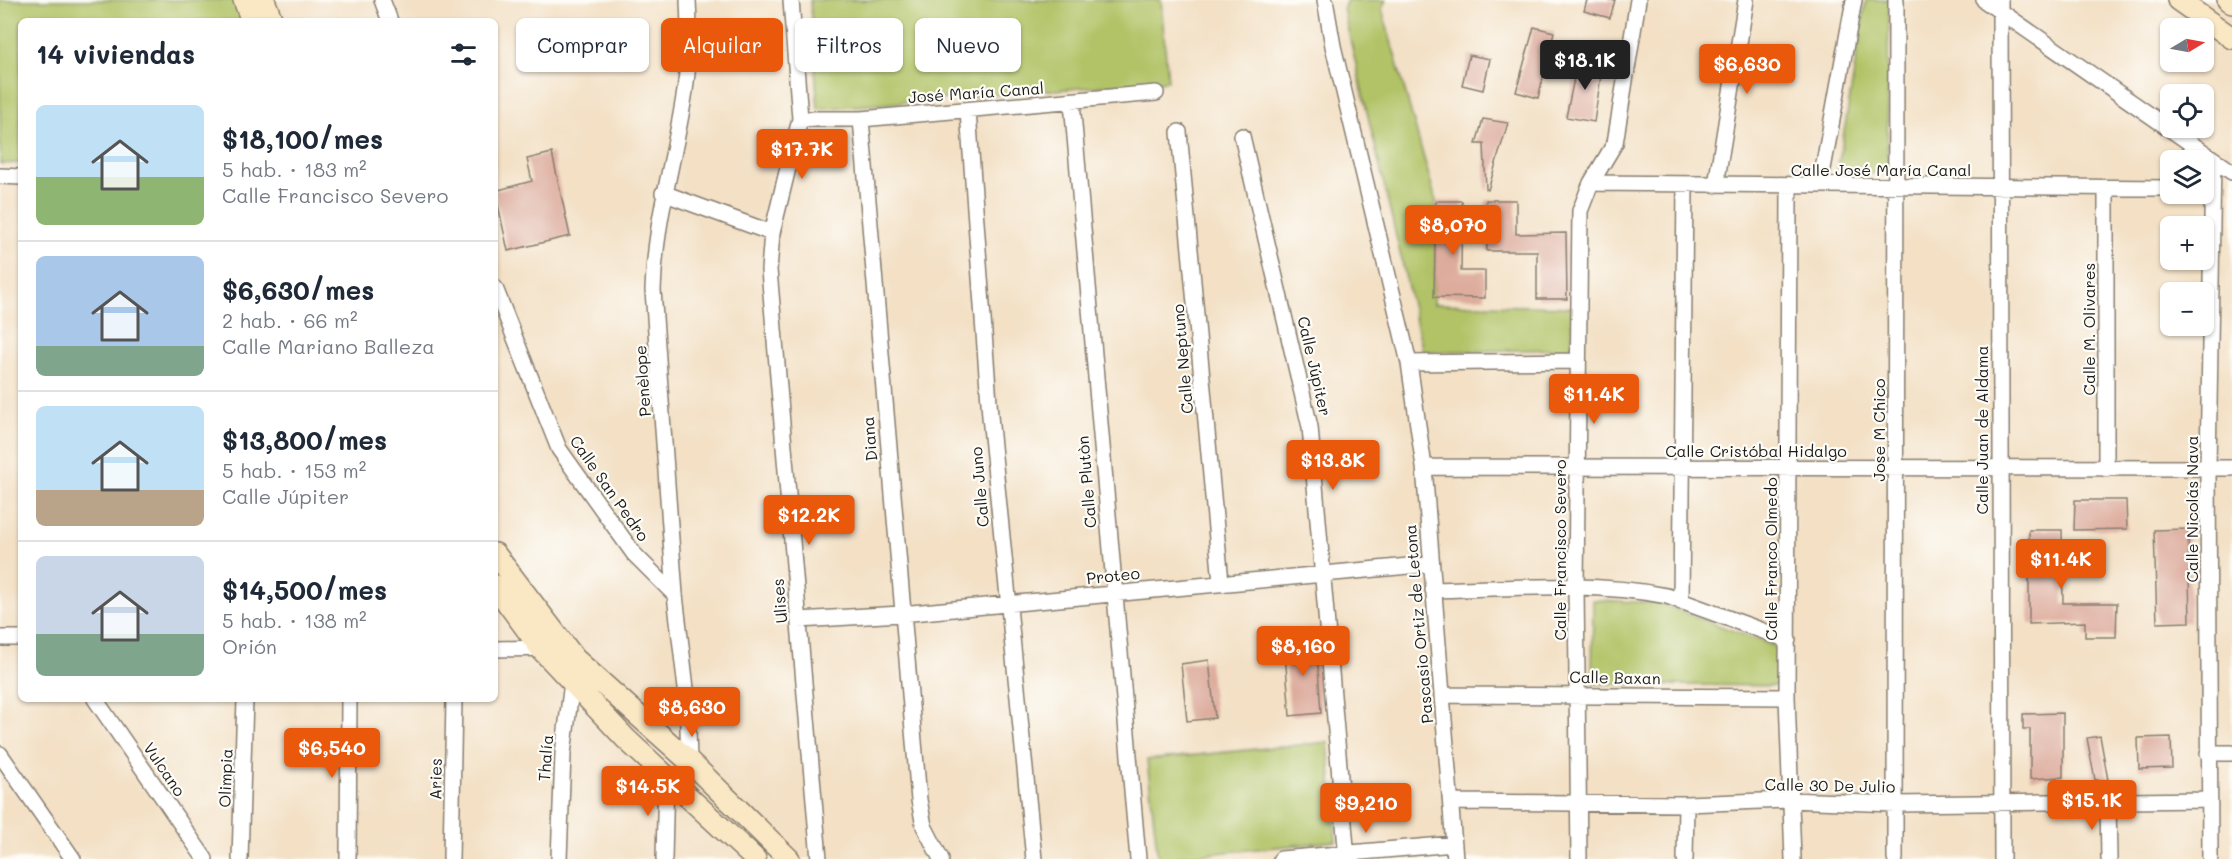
<!DOCTYPE html>
<html lang="es">
<meta charset="utf-8">
<style>
body{margin:0;font-family:Mali,sans-serif;background:#f2f2f3;color:#1f2937;height:100vh;display:flex;flex-direction:column;font-size:22px;white-space:nowrap}
*{box-sizing:border-box;margin:0}
p{font-size:20px;color:#747a83}
.icon{flex:none;width:33px;height:33px;fill:none;stroke:currentColor;stroke-width:2;stroke-linecap:round;stroke-linejoin:round}
.map{position:relative;flex:1;overflow:hidden}
.side{position:absolute;left:18px;top:18px;width:480px;height:684px;display:flex;flex-direction:column;background:#fff;border-radius:9px;box-shadow:0 2px 4px #0004}
.side>*{flex:none}
.top-card{position:absolute;left:516px;top:18px;width:570px;height:54px;display:flex;gap:12px}
.needle{width:39px;rotate:80deg}
.fabs{position:absolute;left:2160px;top:18px;display:grid;gap:12px}
.fabs a{display:grid;place-items:center;width:54px;height:54px;border-radius:9px;background:#fff;box-shadow:0 2px 4px #0004;font-size:30px}
.price{position:absolute;translate:-50% -51px;padding:0 14px;border-radius:6px;background:#ea580c;color:#fff;font-size:20px;line-height:39px;filter:drop-shadow(0 2px 3px #0008)}
.price::after{content:'';position:absolute;left:50%;top:36px;width:18px;height:14px;margin-left:-9px;background:inherit;clip-path:polygon(0 0,100% 0,50% 100%)}
.price.selected{background:#222;color:#fff}
ul{padding:0;list-style:none}
li{display:flex;align-items:center;gap:18px;height:150px;padding:0 18px}
li+li{border-top:2px solid #e0e1e3}
li span{display:grid;place-items:center;flex:none;width:168px;height:120px;border-radius:9px;color:#555}
li>.icon{margin-inline-start:auto}
span .icon{width:72px;height:72px;fill:#fffc;stroke-width:1}
li b{font-size:26px}
h2{display:flex;justify-content:space-between;align-items:center;height:72px;padding:0 18px;font-size:26px}
.chip{padding:0 21px;border-radius:9px;background:#fff;box-shadow:0 2px 4px #0004;font-size:21px;line-height:54px}
.chip.selected{background:#ea580c;color:#fff}
.map>svg:first-child{display:block}
.green{fill:#b1c366;stroke:#667041;stroke-width:1.5}
.building{fill:#ddac9d}
.lines{fill:none;stroke-linecap:round;stroke-linejoin:round}
.street-casing{stroke:#887e70;stroke-width:18}
.secondary-casing{stroke:#887e70;stroke-width:24}
.street{stroke:#fff;stroke-width:15}
.secondary{stroke:#fae7c3;stroke-width:21}
.labels{text-anchor:middle;dominant-baseline:central;stroke-width:4.5;stroke-linejoin:round;paint-order:stroke}
.street-label{font-size:16px;fill:#1c1c1c;stroke:#fdfcf7}
</style>
<div class="map">
<svg width="2232" height="859" viewBox="0 0 2232 859">
<rect width="100%" height="100%" fill="#fdfcf7"/>
<filter id="ink" filterUnits="userSpaceOnUse"><feTurbulence type="fractalNoise" baseFrequency=".0167" numOctaves="2"/><feDisplacementMap in="SourceGraphic" scale="12" xChannelSelector="R" yChannelSelector="G"/><feConvolveMatrix kernelMatrix="1 2 1 2 8 2 1 2 1" color-interpolation-filters="sRGB"/></filter>
<filter id="wash" filterUnits="userSpaceOnUse"><feTurbulence type="fractalNoise" baseFrequency=".008" numOctaves="4" result="noise"/><feDisplacementMap in="SourceGraphic" scale="24" xChannelSelector="R" yChannelSelector="G"/><feGaussianBlur stdDeviation="1.35" result="paint"/><feColorMatrix in="noise" values="0 0 0 0 0 0 0 0 0 0 0 0 0 0 0 0 0 1.4 0 .05"/><feComposite in="paint" operator="in"/></filter>
<g filter="url(#wash)">
<rect width="100%" height="100%" fill="#f3e0c5"/>
<path class="green" d="M 0,0 L 240,0 L 248,21 L 21,21 L 21,163 L 0,164 Z
M 810,0 L 1161,0 L 1168,81 L 818,109 Z
M 1347,0 L 1386,0 L 1382,9 L 1436,201 L 1434,304 L 1572,307 L 1572,349 L 1423,352 L 1343,9 Z
M 1866,0 L 1889,0 L 1887,173 L 1837,174 Z
M 1593,600 L 1659,603 L 1782,649 L 1783,686 L 1592,684 Z
M 1328,742 L 1336,841 L 1158,859 L 1147,760 Z"/>
<g id="blocks">
<path class="building" d="M 1587,0 L 1615,0 L 1610,18 L 1584,11 Z
M 1534,27 L 1554,32 L 1538,98 L 1516,92 Z
M 1469,55 L 1490,59 L 1483,90 L 1462,85 Z
M 1578,59 L 1603,62 L 1594,122 L 1566,117 Z
M 1483,119 L 1508,123 L 1488,190 L 1486,189 L 1484,144 L 1476,144 Z
M 552,153 L 570,236 L 508,251 L 495,191 L 532,181 L 527,159 Z
M 1486,200 L 1516,200 L 1516,234 L 1566,233 L 1567,299 L 1537,299 L 1537,251 L 1487,251 Z
M 1436,201 L 1462,201 L 1461,271 L 1485,271 L 1485,298 L 1434,297 Z
M 2075,500 L 2126,500 L 2127,529 L 2074,530 Z
M 2188,529 L 2190,622 L 2157,623 L 2154,530 Z
M 2029,530 L 2062,530 L 2063,603 L 2117,603 L 2116,637 L 2085,637 L 2085,622 L 2029,624 Z
M 1316,637 L 1321,713 L 1290,716 L 1284,641 Z
M 1209,660 L 1215,718 L 1187,721 L 1181,664 Z
M 2063,713 L 2063,777 L 2030,779 L 2030,729 L 2023,729 L 2023,714 Z
M 2100,736 L 2108,780 L 2095,780 L 2087,738 Z
M 2171,737 L 2172,768 L 2139,769 L 2138,738 Z"/>
</g>
</g>
<g filter="url(#ink)">
<use href="#blocks" fill-opacity="0" stroke="#887e70" stroke-width="1.5"/>
<g class="lines">
<defs>
<path id="street" d="M 382,0 L 390,21
M 688,0 C 690,37 689,73 682,109 C 671,172 655,224 653,290 L 675,595 L 687,697 L 689,761
M 791,0 L 800,119 L 772,233 L 769,270 L 819,859
M 1325,0 L 1333,46 L 1409,363 L 1424,467 L 1455,859
M 1984,0 L 2232,172
M 2000,0 L 2002,859
M 1072,102 L 1138,859
M 968,111 L 990,416 L 1034,859
M 800,119 L 861,119 L 1156,93
M 861,119 L 919,800 L 924,826 L 941,859
M 1179,132 L 1221,582
M 1242,136 L 1310,427 L 1347,859
M 0,176 L 21,177
M 1591,183 L 2170,188
M 1716,185 L 1746,0
M 1820,185 L 1854,0
M 1789,187 L 1787,697 L 1793,859
M 663,193 L 772,233
M 495,288 L 559,449 L 634,554 L 675,595
M 1409,363 L 1578,361
M 1424,467 L 2232,468
M 2106,469 L 2106,188
M 1433,590 C 1511,588 1590,581 1667,596 L 1788,640
M 1681,602 L 1685,185
M 799,620 L 901,614 L 1430,564
M 0,638 L 21,638
M 495,649 L 549,648
M 1442,695 L 1787,697
M 95,699 L 205,859
M 2208,753 L 2232,753
M 0,754 L 73,859
M 1452,802 L 1686,804 L 1789,800 L 1895,804 L 2208,800
M 2108,803 L 2109,859
M 240,859 L 245,699
M 348,859 L 349,699
M 451,859 L 454,699
M 559,859 L 563,754 L 573,674
M 664,859 L 666,775
M 1281,859 L 1454,844
M 1579,859 L 1576,586 L 1580,211 L 1591,183 L 1615,143 L 1638,0
M 1685,859 L 1686,804
M 1895,859 L 1896,0
M 2210,859 L 2208,468 L 2213,160"/>
<path id="secondary" d="M 244,0 L 252,21
M 264,0 L 272,21
M 2178,0 L 2232,38
M 2228,0 L 2232,3
M 495,554 L 575,659 L 689,761 L 789,859
M 495,586 L 542,650 L 626,739 L 755,859"/>
</defs>
<use href="#street" class="street-casing"/>
<use href="#secondary" class="secondary-casing"/>
<use href="#street" class="street"/>
<use href="#secondary" class="secondary"/>
</g>
</g>
<g class="labels">
<g class="street-label">
<text transform="translate(976 92) rotate(-4)">José María Canal</text>
<text x="1881" y="169">Calle José María Canal</text>
<text transform="translate(2088 329) rotate(-90)">Calle M. Olivares</text>
<text transform="translate(1182 359) rotate(-95)">Calle Neptuno</text>
<text transform="translate(1315 366) rotate(77)">Calle Júpiter</text>
<text transform="translate(642 381) rotate(-94)">Penèlope</text>
<text transform="translate(1878 430) rotate(-90)">Jose M Chico</text>
<text transform="translate(1981 430) rotate(-90)">Calle Juan de Aldama</text>
<text transform="translate(869 439) rotate(-95)">Diana</text>
<text x="1756" y="450">Calle Cristóbal Hidalgo</text>
<text transform="translate(1086 482) rotate(-95)">Calle Plutòn</text>
<text transform="translate(979 487) rotate(-95)">Calle Juno</text>
<text transform="translate(610 488) rotate(55)">Calle San Pedro</text>
<text transform="translate(2191 509) rotate(-90)">Calle Nicolás Nava</text>
<text transform="translate(1559 550) rotate(-90)">Calle Francisco Severo</text>
<text transform="translate(1770 559) rotate(-90)">Calle Franco Olmedo</text>
<text transform="translate(1113 575) rotate(-6)">Proteo</text>
<text transform="translate(779 601) rotate(-95)">Ulises</text>
<text transform="translate(1418 624) rotate(-95)">Pascasio Ortiz de Letona</text>
<text transform="translate(1615 677) rotate(1)">Calle Baxan</text>
<text transform="translate(545 758) rotate(-86)">Thalía</text>
<text transform="translate(165 769) rotate(56)">Vulcano</text>
<text transform="translate(225 778) rotate(-88)">Olimpia</text>
<text transform="translate(435 779) rotate(-89)">Aries</text>
<text transform="translate(1830 785) rotate(1)">Calle 30 De Julio</text>
</g>
</g>
</svg>
<div class="fabs">
<a><svg class="needle" viewBox="-14 -14 28 28"><path d="M0-13l5 13h-10z" fill="#e53935"/><path d="M0 13l5-13h-10z" fill="#747a83"/></svg></a>
<a><svg class="icon" aria-label="locate" viewBox="0 0 24 24"><circle cx="12" cy="12" r="6"/><path d="M12 2v4M12 18v4M2 12h4M18 12h4"/></svg></a>
<a><svg class="icon" aria-label="layers" viewBox="0 0 24 24"><path d="M12 4l9 5-9 5-9-5zM3 14l9 5 9-5"/></svg></a>
<a>+</a>
<a>−</a>
</div>
<b class="price selected" style="left:1585px;top:91px">$18.1K</b>
<b class="price" style="left:1747px;top:95px">$6,630</b>
<b class="price" style="left:802px;top:180px">$17.7K</b>
<b class="price" style="left:1453px;top:256px">$8,070</b>
<b class="price" style="left:1594px;top:425px">$11.4K</b>
<b class="price" style="left:1333px;top:491px">$13.8K</b>
<b class="price" style="left:809px;top:546px">$12.2K</b>
<b class="price" style="left:2061px;top:590px">$11.4K</b>
<b class="price" style="left:1303px;top:677px">$8,160</b>
<b class="price" style="left:692px;top:738px">$8,630</b>
<b class="price" style="left:332px;top:779px">$6,540</b>
<b class="price" style="left:648px;top:817px">$14.5K</b>
<b class="price" style="left:2092px;top:831px">$15.1K</b>
<b class="price" style="left:1366px;top:834px">$9,210</b>
<div class="top-card">
<a class="chip">Comprar</a>
<a class="chip selected">Alquilar</a>
<a class="chip">Filtros</a>
<a class="chip">Nuevo</a>
</div>
<section class="side">
<h2>14 viviendas<svg class="icon" aria-label="filters" viewBox="0 0 24 24"><path d="M4 7h16M4 17h16"/><circle cx="9" cy="7" r="2"/><circle cx="15" cy="17" r="2"/></svg></h2>
<ul>
<li><span style="background:linear-gradient(#bfe0f5 60%,#8fb573 0)"><svg class="icon" aria-label="home" viewBox="0 0 24 24"><path d="M3 11l9-7 9 7M6 9v11h12V9"/></svg></span><div><b>$18,100/mes</b><p>5 hab. · 183 m²</p><p>Calle Francisco Severo</p></div></li>
<li><span style="background:linear-gradient(#a9c7e8 75%,#7fa58c 0)"><svg class="icon" aria-label="home" viewBox="0 0 24 24"><path d="M3 11l9-7 9 7M6 9v11h12V9"/></svg></span><div><b>$6,630/mes</b><p>2 hab. · 66 m²</p><p>Calle Mariano Balleza</p></div></li>
<li><span style="background:linear-gradient(#bfe0f5 70%,#b9a48a 0)"><svg class="icon" aria-label="home" viewBox="0 0 24 24"><path d="M3 11l9-7 9 7M6 9v11h12V9"/></svg></span><div><b>$13,800/mes</b><p>5 hab. · 153 m²</p><p>Calle Júpiter</p></div></li>
<li><span style="background:linear-gradient(#c9d6e8 65%,#7fa58c 0)"><svg class="icon" aria-label="home" viewBox="0 0 24 24"><path d="M3 11l9-7 9 7M6 9v11h12V9"/></svg></span><div><b>$14,500/mes</b><p>5 hab. · 138 m²</p><p>Orión</p></div></li>
</ul>
</section>
</div>
